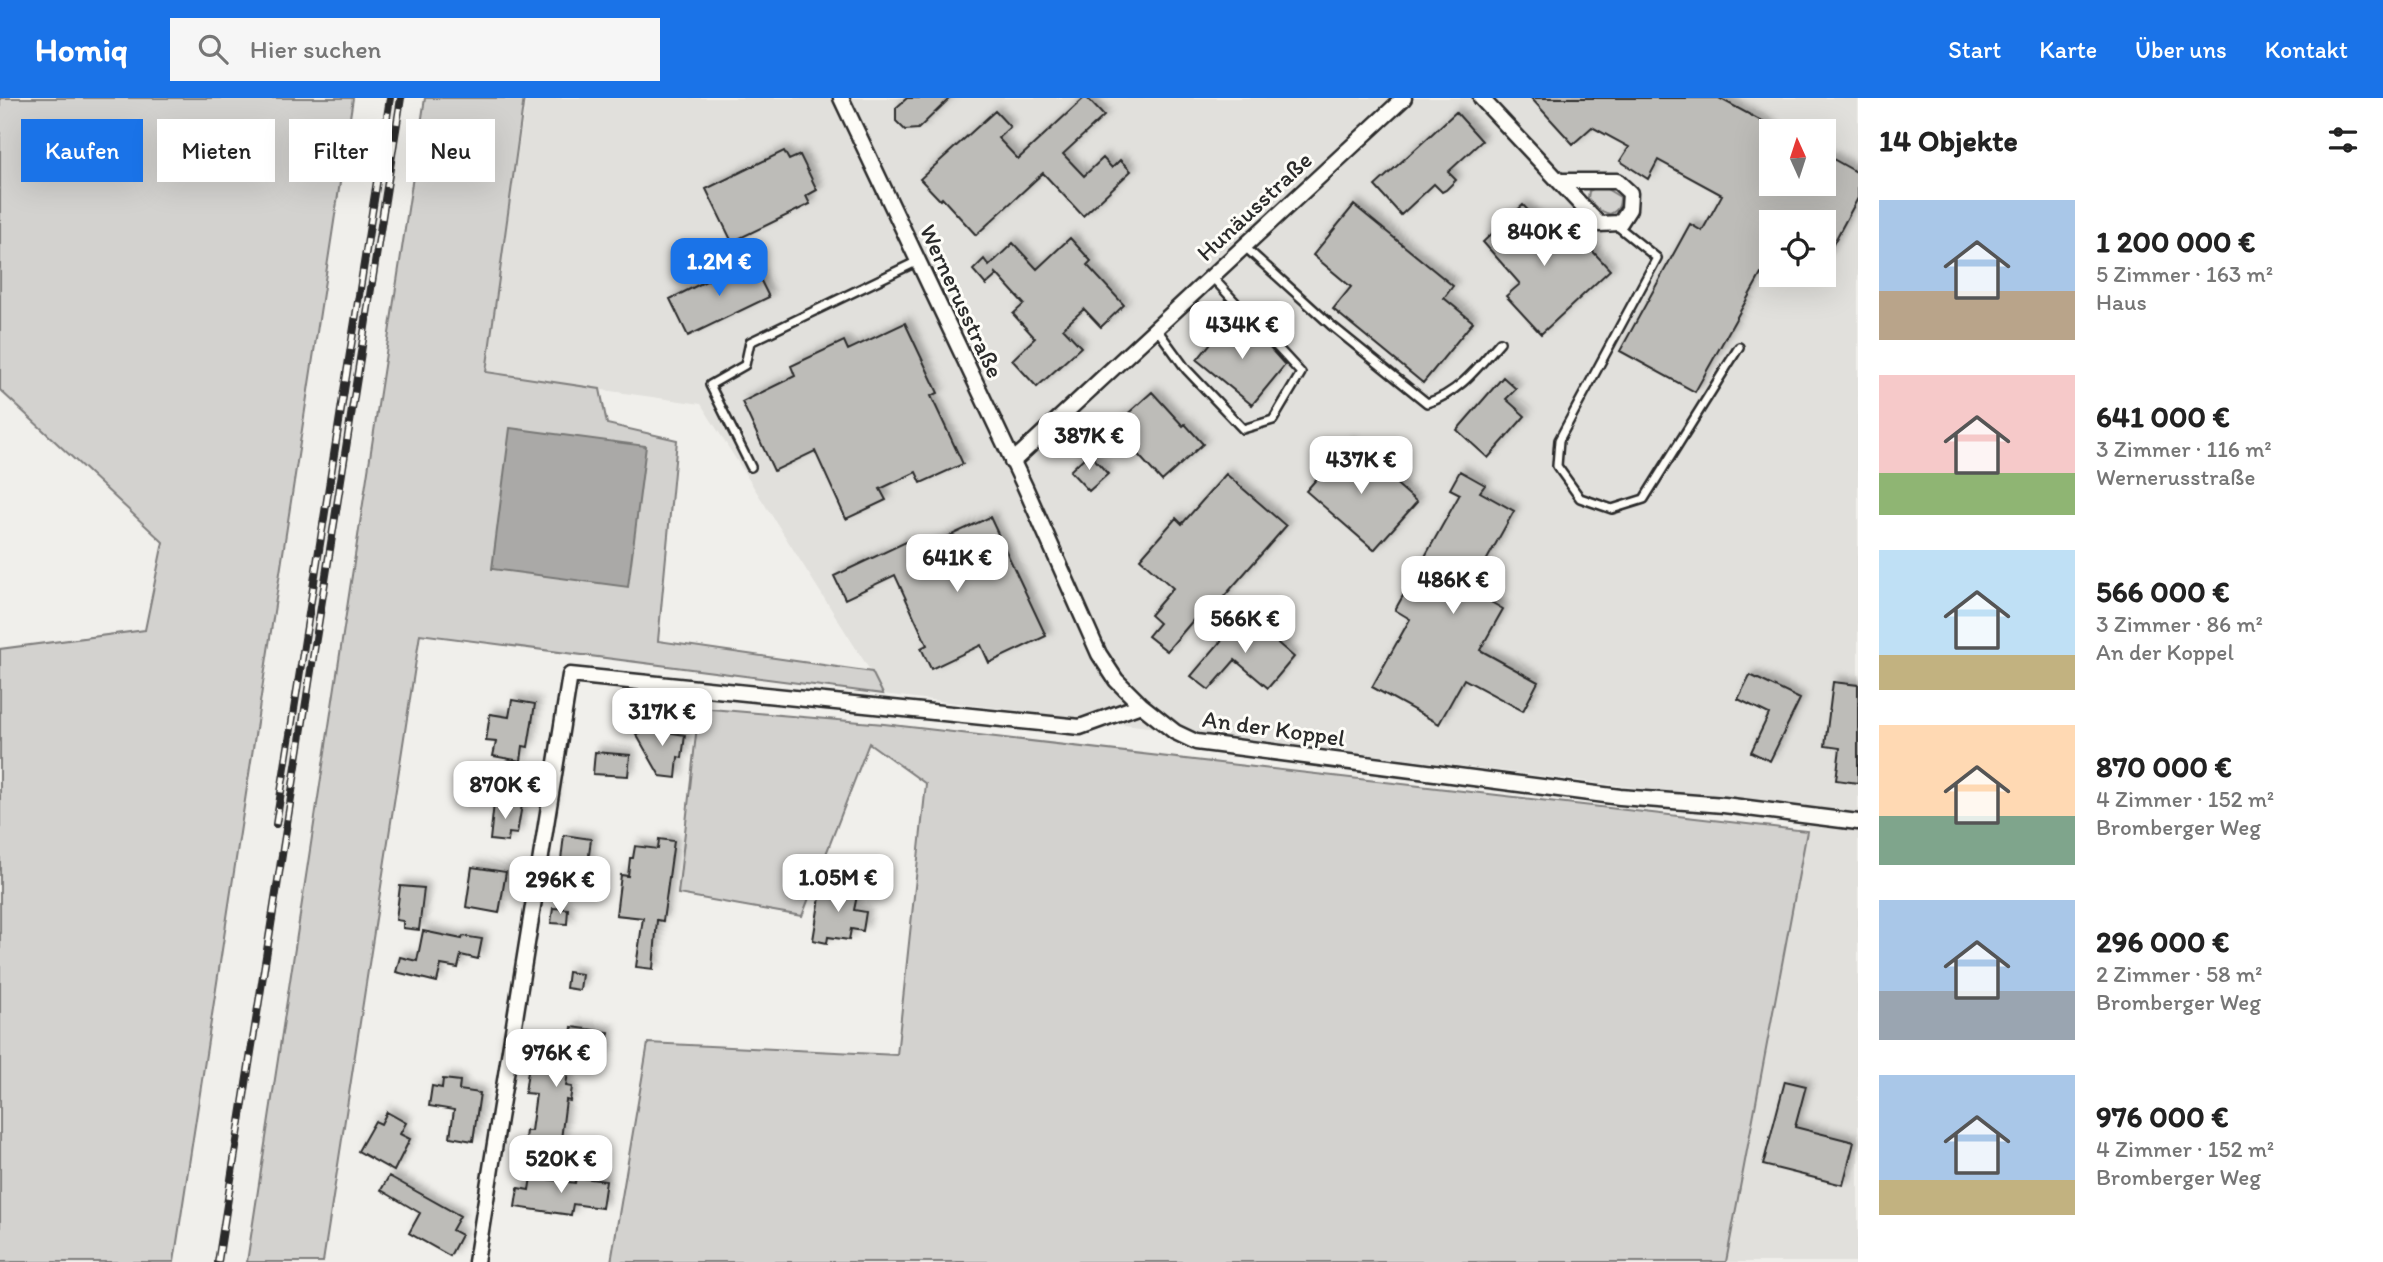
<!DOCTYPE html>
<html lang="de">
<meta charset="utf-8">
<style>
body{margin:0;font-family:Itim,sans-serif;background:#f6f6f6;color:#222;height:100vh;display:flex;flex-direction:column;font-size:26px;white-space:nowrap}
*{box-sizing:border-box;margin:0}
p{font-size:23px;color:#767676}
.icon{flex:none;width:38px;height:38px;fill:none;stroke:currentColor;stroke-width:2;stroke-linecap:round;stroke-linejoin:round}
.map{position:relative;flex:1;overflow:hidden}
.sheet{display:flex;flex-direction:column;background:#fff;width:525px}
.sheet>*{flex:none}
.top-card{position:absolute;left:21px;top:21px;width:665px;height:63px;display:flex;gap:14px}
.needle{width:46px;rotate:357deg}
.tools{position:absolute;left:1759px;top:21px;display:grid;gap:14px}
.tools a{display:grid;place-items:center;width:77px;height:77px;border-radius:0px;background:#fff;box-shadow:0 7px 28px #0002;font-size:35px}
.price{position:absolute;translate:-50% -60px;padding:0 16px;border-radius:14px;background:#fff;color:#222;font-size:23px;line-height:46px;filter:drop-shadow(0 2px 4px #0008)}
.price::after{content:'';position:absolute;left:50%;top:42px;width:21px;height:16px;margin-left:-10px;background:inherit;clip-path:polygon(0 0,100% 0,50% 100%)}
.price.current{background:#1a73e8;color:#fff}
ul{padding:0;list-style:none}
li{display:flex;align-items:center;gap:21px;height:175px;padding:0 21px}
li span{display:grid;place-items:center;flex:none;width:196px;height:140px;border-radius:0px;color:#555}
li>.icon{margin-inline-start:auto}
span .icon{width:84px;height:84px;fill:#fffc;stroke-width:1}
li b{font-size:30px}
h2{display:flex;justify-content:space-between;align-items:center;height:84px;padding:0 21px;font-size:30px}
.pill{padding:0 24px;border-radius:0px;background:#fff;box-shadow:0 7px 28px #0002;font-size:24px;line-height:63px}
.pill.current{background:#1a73e8;color:#fff}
header{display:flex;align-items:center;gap:42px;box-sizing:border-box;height:98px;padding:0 35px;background:#1a73e8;color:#fff}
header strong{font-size:33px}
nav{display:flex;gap:38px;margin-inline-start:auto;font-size:24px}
.search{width:490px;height:63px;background:#f6f6f6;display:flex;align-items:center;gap:18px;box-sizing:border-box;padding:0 24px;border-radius:0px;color:#767676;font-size:26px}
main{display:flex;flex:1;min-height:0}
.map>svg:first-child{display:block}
.built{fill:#e1e0dc;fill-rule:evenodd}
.green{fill:#d3d2cf;stroke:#7f7e7d;stroke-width:2}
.water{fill:#aaa9a7;stroke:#777775;stroke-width:2}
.building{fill:#bdbcb8;stroke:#2b2b2b;stroke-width:2;filter:url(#shadow)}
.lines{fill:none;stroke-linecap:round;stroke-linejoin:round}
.lane-casing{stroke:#2b2b2b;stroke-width:12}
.street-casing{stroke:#2b2b2b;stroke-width:19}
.lane{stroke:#fdfcf7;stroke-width:7}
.street{stroke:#fdfcf7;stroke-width:14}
.rail-casing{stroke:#2b2b2b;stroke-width:8}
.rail{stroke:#fdfcf7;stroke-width:5;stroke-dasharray:16;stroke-linecap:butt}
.labels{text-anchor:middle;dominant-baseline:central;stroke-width:6;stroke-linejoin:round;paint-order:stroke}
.street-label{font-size:24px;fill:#2b2b2b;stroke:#fdfcf7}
</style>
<header>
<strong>Homiq</strong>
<div class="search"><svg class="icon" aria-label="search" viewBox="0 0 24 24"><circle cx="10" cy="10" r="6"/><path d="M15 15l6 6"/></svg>Hier suchen</div>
<nav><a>Start</a><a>Karte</a><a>Über uns</a><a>Kontakt</a></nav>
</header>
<main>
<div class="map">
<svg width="1858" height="1164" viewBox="0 0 1858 1164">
<defs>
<filter id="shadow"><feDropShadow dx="5" dy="-5" stdDeviation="3.5" flood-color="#0004"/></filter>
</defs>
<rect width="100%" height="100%" fill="#f0efeb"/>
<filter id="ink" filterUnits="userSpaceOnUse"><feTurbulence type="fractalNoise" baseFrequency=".0143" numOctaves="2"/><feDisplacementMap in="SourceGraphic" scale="14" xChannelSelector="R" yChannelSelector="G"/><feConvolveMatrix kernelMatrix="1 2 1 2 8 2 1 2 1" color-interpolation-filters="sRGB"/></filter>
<g filter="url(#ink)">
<path class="built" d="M 526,0 L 1858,0 L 1858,1164 L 1726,1164 L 1807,733 L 1815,712 L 883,596 L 871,574 L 701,306 L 485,275 ZM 1771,33 L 1824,33 L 1824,86 L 1771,86 ZM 1771,124 L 1824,124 L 1824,177 L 1771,177 Z"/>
<path class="green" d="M 0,0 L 353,0 L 174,1164 L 0,1164 L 0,551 L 145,532 L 163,444 L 0,292 Z
M 425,0 L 524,0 L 486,274 L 600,291 L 607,326 L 677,342 L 658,543 L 872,574 L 883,596 L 420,536 L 323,1164 L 247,1164 Z
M 1595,90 L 1605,90 L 1620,99 C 1620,109 1618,112 1610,116 C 1599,113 1594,109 1588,100 L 1589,93 Z
M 699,610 L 884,626 L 1807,733 L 1726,1164 L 611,1164 L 648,945 L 897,957 L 926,686 L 869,645 L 802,818 L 678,796 Z"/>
<path class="water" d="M 510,330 L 646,348 L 628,489 L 492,471 Z"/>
<path class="building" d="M 907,0 L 950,0 L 918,31 L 905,32 L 896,23 L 896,10 Z
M 1084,0 L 1087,0 L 1104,18 L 1063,56 L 1084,78 L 1103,60 L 1112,70 L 1120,62 L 1131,73 L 1083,118 L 1043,75 L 976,137 L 942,100 L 940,102 L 920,81 L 995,13 L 1010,29 L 998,40 L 1018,61 Z
M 1531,0 L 1719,0 L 1771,28 L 1771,86 L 1824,86 L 1824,56 L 1858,75 L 1858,100 L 1824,163 L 1824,124 L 1771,124 L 1771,182 L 1761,176 L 1695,294 L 1620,253 L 1690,126 L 1702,133 L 1722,97 L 1658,62 L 1648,81 L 1620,63 L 1629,49 L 1592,29 L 1573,46 Z
M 1456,14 L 1482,43 L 1448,74 L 1456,82 L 1446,92 L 1442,94 L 1434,86 L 1401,117 L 1375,88 Z
M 784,53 L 789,62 L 800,57 L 817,92 L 806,98 L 810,106 L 732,144 L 706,91 Z
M 1354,107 L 1453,188 L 1444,200 L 1473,224 L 1423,285 L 1333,211 L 1351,189 L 1313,157 Z
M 1523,107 L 1561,148 L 1576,135 L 1610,172 L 1541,236 L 1506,198 L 1520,186 L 1483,144 Z
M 1070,140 L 1091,163 L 1087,167 L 1124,207 L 1101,229 L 1084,211 L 1063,230 L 1081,249 L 1037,289 L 1012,262 L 1035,240 L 1013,216 L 1024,206 L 995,174 L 997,177 L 986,187 L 973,172 L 984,161 L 989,168 L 1013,145 L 1037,171 Z
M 750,161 L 769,199 L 688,238 L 670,201 Z
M 1232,219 L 1269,249 L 1285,267 L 1252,307 L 1197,262 Z
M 905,225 L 938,295 L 931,298 L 963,366 L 921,385 L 916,374 L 880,391 L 886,402 L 846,421 L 815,353 L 774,373 L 742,304 L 795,278 L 791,268 L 844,243 L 848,252 Z
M 1503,279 L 1516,291 L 1506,301 L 1525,318 L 1488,360 L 1457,332 Z
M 1152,294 L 1183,328 L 1185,326 L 1203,346 L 1162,383 L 1113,329 Z
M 1349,344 L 1417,404 L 1374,452 L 1306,393 Z
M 1089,355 L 1108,376 L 1089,393 L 1070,373 Z
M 1460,373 L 1485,387 L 1480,394 L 1514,413 L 1470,492 L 1503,511 L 1480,552 L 1538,584 L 1523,613 L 1464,581 L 1439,626 L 1372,589 L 1410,521 L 1395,512 L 1460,396 L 1450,391 Z
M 1226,376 L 1286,428 L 1206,519 L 1200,514 L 1167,553 L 1148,538 L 1159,525 L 1150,517 L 1173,490 L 1140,461 L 1176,420 L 1182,426 Z
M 990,419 L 1046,538 L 989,565 L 981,547 L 931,571 L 921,550 L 927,547 L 895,477 L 845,501 L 834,478 L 908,443 L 913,455 Z
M 1244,516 L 1294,559 L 1268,590 L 1235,562 L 1209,592 L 1191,578 Z
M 1750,577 L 1800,601 L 1770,663 L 1751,654 L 1769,616 L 1738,601 Z
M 1833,584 L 1858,587 L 1858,685 L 1836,682 L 1840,650 L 1825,648 Z
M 512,602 L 535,606 L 528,649 L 523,648 L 521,663 L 493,658 L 496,644 L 486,643 L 490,616 L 509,619 Z
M 643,624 L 662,626 L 661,630 L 673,631 L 672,635 L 685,637 L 682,660 L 678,659 L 676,680 L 660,678 L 636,636 L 641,635 Z
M 595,654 L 630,657 L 628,678 L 593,676 Z
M 494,705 L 522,707 L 517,736 L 509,735 L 508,744 L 490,742 Z
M 564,737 L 591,741 L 588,765 L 561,762 Z
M 659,741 L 674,743 L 663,823 L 657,822 L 653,871 L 636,869 L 643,820 L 616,817 L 621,777 L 628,778 L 630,760 L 633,760 L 635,748 L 658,751 Z
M 472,769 L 506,774 L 499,815 L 466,809 Z
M 822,787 L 858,793 L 854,812 L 866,814 L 863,833 L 851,831 L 849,842 L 828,839 L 827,845 L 813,842 Z
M 400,788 L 424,790 L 419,832 L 403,830 L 403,823 L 396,822 Z
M 553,810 L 568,811 L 567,826 L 551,825 Z
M 423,833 L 462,841 L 463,838 L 482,841 L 478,861 L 461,857 L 458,870 L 441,867 L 437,884 L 396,874 L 400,859 L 417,863 Z
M 568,874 L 582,876 L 580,892 L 566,890 Z
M 572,929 L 609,934 L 605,957 L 571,952 L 566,988 L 572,989 L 570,1003 L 566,1002 L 560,1049 L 541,1046 L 538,1064 L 522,1062 L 526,1033 L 531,1033 L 536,996 L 525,995 L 529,965 L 546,967 L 550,943 L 570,945 Z
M 443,981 L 460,983 L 459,992 L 480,995 L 473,1043 L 450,1039 L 454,1012 L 429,1008 L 432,988 L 442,990 Z
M 1785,983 L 1806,988 L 1795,1029 L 1854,1044 L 1843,1087 L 1763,1067 Z
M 387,1014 L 406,1025 L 400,1036 L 410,1041 L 394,1073 L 358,1053 L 375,1023 L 381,1026 Z
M 389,1078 L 460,1118 L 452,1132 L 461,1137 L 450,1158 L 409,1135 L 420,1115 L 381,1092 Z
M 531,1079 L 575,1085 L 576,1079 L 606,1083 L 602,1110 L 573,1106 L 571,1117 L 515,1109 L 518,1090 L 529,1092 Z"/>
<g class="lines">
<defs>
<path id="lane" d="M 1615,126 L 1657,160 L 1559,342 L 1557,368 L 1580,400 L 1612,411 L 1644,401 L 1739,249
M 1245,149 L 1332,228 L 1427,305 C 1459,295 1478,269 1500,244
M 1156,230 L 1186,271 L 1243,331 L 1273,322 L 1301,275 L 1212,179
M 751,369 L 710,287 L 745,267 L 750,244 L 918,163"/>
<path id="street" d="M 841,0 L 1025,389 L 1099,556 L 1116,582 L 1141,607
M 1481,0 L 1599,126 L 1620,125 L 1629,111 L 1630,95 L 1617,83 L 1560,83
M 1012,364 L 1404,0
M 476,1164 L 570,577 L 1080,629 L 1141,607 L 1175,634 L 1196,644 L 1620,699 L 1724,707 L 1858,724"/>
</defs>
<use href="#lane" class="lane-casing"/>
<use href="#street" class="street-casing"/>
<use href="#lane" class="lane"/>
<use href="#street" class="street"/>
<defs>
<path id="rail" d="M 276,726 L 390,0
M 218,1164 L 401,0"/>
</defs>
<use href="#rail" class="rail-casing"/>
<use href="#rail" class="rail"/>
</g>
</g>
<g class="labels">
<g class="street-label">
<text transform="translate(1254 108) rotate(-43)">Hunäusstraße</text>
<text transform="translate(962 203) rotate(65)">Wernerusstraße</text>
<text transform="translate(1274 630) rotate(8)">An der Koppel</text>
</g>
</g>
</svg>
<div class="tools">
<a><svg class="needle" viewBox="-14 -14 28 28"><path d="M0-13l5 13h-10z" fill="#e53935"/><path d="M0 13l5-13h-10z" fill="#767676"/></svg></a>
<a><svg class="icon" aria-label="locate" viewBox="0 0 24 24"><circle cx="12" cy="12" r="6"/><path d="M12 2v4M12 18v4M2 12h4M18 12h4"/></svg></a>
</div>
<b class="price" style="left:1544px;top:170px">840K €</b>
<b class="price current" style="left:719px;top:200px">1.2M €</b>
<b class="price" style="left:1242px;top:263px">434K €</b>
<b class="price" style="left:1089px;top:374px">387K €</b>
<b class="price" style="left:1361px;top:398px">437K €</b>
<b class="price" style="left:957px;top:496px">641K €</b>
<b class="price" style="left:1453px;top:518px">486K €</b>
<b class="price" style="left:1245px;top:557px">566K €</b>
<b class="price" style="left:662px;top:650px">317K €</b>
<b class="price" style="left:505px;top:723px">870K €</b>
<b class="price" style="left:838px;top:816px">1.05M €</b>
<b class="price" style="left:560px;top:818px">296K €</b>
<b class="price" style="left:556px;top:991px">976K €</b>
<b class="price" style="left:561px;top:1097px">520K €</b>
<div class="top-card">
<a class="pill current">Kaufen</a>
<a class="pill">Mieten</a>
<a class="pill">Filter</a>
<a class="pill">Neu</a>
</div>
</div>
<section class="sheet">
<h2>14 Objekte<svg class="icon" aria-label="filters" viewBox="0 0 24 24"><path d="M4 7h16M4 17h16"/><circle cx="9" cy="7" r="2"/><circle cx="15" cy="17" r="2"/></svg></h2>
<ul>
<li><span style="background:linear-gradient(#a9c7e8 65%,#b9a48a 0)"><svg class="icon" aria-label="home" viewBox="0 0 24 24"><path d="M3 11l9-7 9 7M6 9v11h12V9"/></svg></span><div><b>1 200 000 €</b><p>5 Zimmer · 163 m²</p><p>Haus</p></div></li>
<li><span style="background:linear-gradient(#f6c9c9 70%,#8fb573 0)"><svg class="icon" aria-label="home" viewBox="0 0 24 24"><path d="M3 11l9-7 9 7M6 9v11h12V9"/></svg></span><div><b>641 000 €</b><p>3 Zimmer · 116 m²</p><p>Wernerusstraße</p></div></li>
<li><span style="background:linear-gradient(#bfe0f5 75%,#c2b280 0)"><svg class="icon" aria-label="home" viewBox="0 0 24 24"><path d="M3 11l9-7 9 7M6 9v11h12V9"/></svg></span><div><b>566 000 €</b><p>3 Zimmer · 86 m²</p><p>An der Koppel</p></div></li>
<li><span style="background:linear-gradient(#ffd9b3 65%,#7fa58c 0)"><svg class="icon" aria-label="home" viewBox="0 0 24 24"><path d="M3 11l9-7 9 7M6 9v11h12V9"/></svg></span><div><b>870 000 €</b><p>4 Zimmer · 152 m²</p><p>Bromberger Weg</p></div></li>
<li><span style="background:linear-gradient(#a9c7e8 65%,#9aa5b1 0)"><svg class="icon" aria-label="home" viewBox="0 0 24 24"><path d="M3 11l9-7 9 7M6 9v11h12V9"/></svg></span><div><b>296 000 €</b><p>2 Zimmer · 58 m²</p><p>Bromberger Weg</p></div></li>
<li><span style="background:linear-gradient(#a9c7e8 75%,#c2b280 0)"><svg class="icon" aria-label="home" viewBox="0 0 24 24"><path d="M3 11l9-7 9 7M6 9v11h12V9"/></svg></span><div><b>976 000 €</b><p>4 Zimmer · 152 m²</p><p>Bromberger Weg</p></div></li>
</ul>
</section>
</main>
